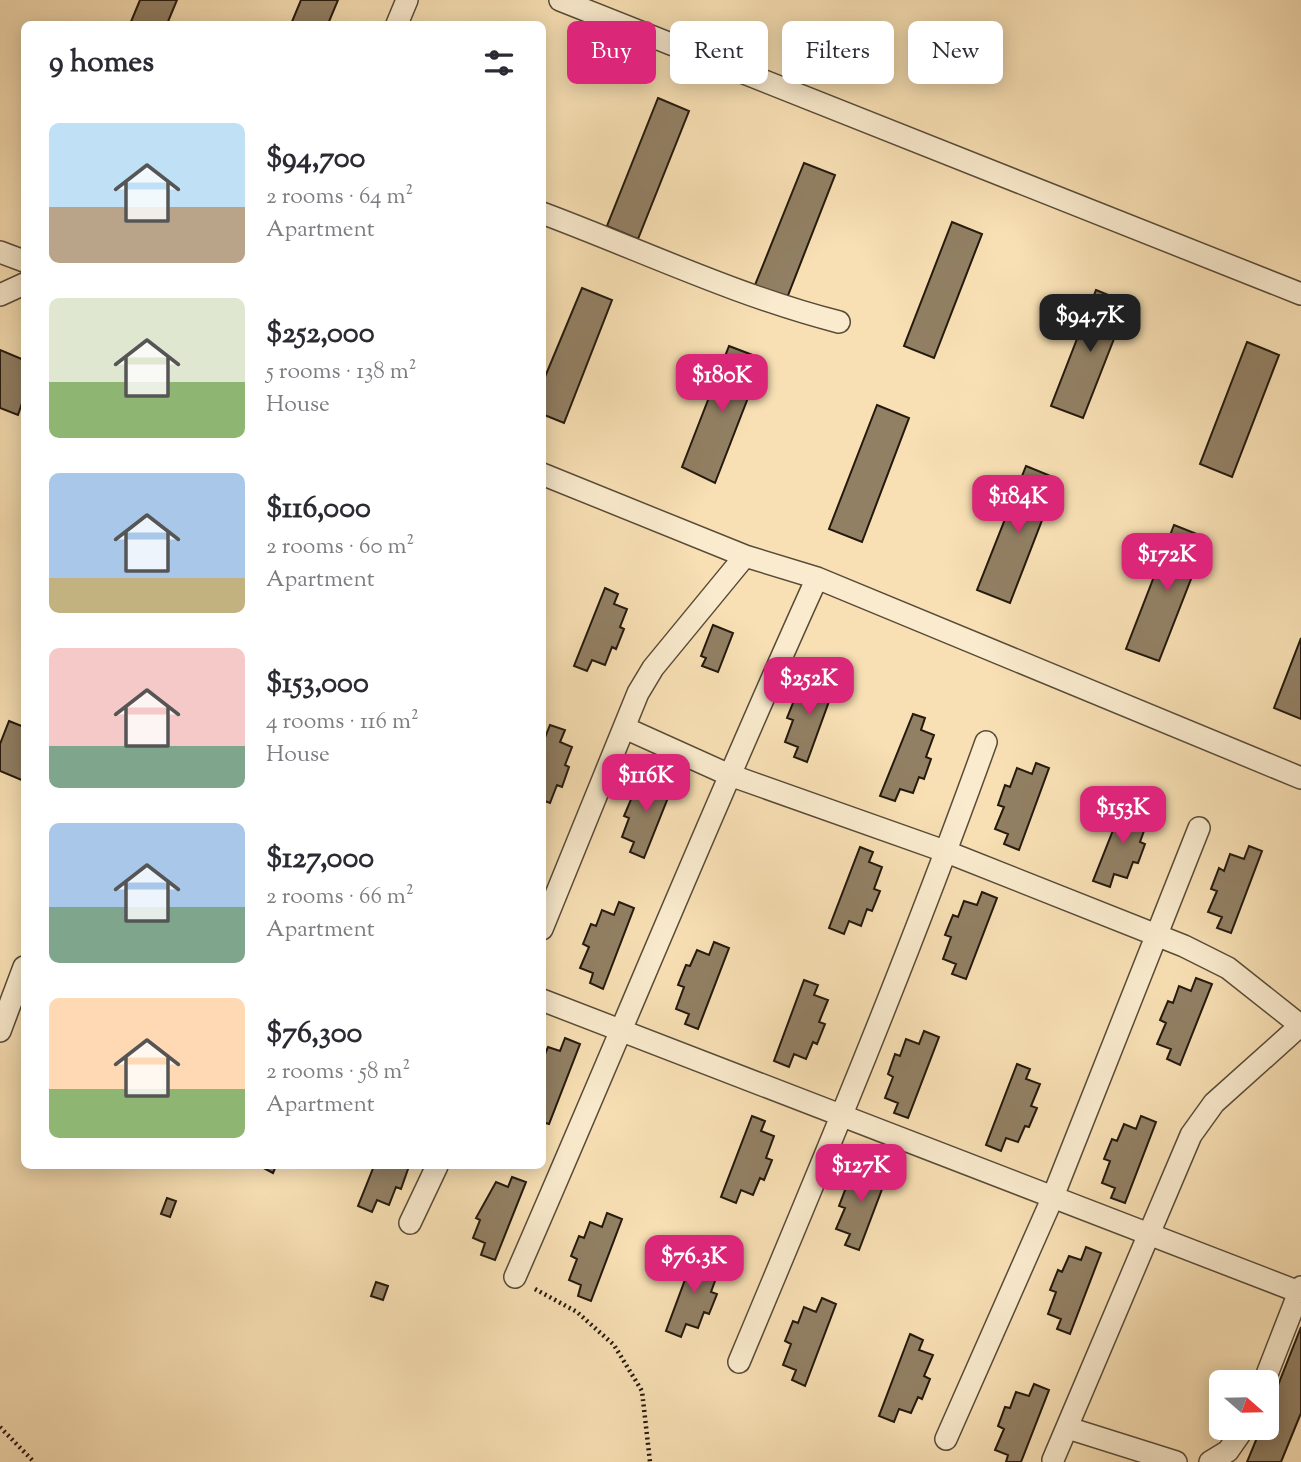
<!DOCTYPE html>
<meta charset="utf-8">
<style>
body{margin:0;font-family:"Sorts Mill Goudy",serif;background:#f7f7f7;color:#2b2b33;height:100vh;display:flex;flex-direction:column;font-size:26px;white-space:nowrap}
*{box-sizing:border-box;margin:0}
p{font-size:23px;color:#7c7c81}
.icon{flex:none;width:38px;height:38px;fill:none;stroke:currentColor;stroke-width:2;stroke-linecap:round;stroke-linejoin:round}
.map{position:relative;flex:1;overflow:hidden}
.side{position:absolute;left:21px;top:21px;width:525px;height:1148px;display:flex;flex-direction:column;background:#fff;border-radius:10px;box-shadow:0 4px 18px #0003}
.side>*{flex:none}
.guide{position:absolute;left:567px;top:21px;width:628px;height:63px;display:flex;gap:14px}
.needle{width:46px;rotate:110deg}
.buttons{position:absolute;left:1209px;top:1370px;display:grid;gap:14px}
.buttons a{display:grid;place-items:center;width:70px;height:70px;border-radius:10px;background:#fff;box-shadow:0 4px 18px #0003;font-size:35px}
.price{position:absolute;translate:-50% -60px;padding:0 16px;border-radius:14px;background:#db2777;color:#fff;font-size:23px;line-height:46px;filter:drop-shadow(0 2px 4px #0008)}
.price::after{content:'';position:absolute;left:50%;top:42px;width:21px;height:16px;margin-left:-10px;background:inherit;clip-path:polygon(0 0,100% 0,50% 100%)}
.price.current{background:#222;color:#fff}
ul{padding:0;list-style:none}
li{display:flex;align-items:center;gap:21px;height:175px;padding:0 28px}
li span{display:grid;place-items:center;flex:none;width:196px;height:140px;border-radius:10px;color:#555}
li>.icon{margin-inline-start:auto}
span .icon{width:84px;height:84px;fill:#fffc;stroke-width:1}
li b{font-size:30px}
h2{display:flex;justify-content:space-between;align-items:center;height:84px;padding:0 28px;font-size:30px}
.chip{padding:0 24px;border-radius:10px;background:#fff;box-shadow:0 4px 18px #0003;font-size:24px;line-height:63px}
.chip.current{background:#db2777;color:#fff}
.map>svg:first-child{display:block}
.building{fill:#928064;stroke:#24190e;stroke-width:2}
.lines{fill:none;stroke-linecap:round;stroke-linejoin:round}
.minor-casing{stroke:#594b38;stroke-width:24}
.path{stroke:#24190e;stroke-width:4.5;stroke-dasharray:2 3.5;stroke-linecap:butt}
.minor{stroke:#faebce;stroke-width:21}
</style>
<div class="map">
<svg width="1301" height="1462" viewBox="0 0 1301 1462">
<rect width="100%" height="100%" fill="#f8e0b4"/>
<filter id="stains"><feTurbulence type="fractalNoise" baseFrequency=".00286" numOctaves="4"/><feColorMatrix values="0 0 0 0 .2 0 0 0 0 .09 0 0 0 0 .02 0 0 0 .5 -.17"/></filter>
<radialGradient id="worn" r=".72"><stop offset=".6" stop-color="#630" stop-opacity="0"/><stop offset="1" stop-color="#630" stop-opacity=".3"/></radialGradient>
<path class="building" d="M 140,0 L 177,0 L 167,24 L 130,24 Z
M 301,0 L 338,0 L 328,24 L 291,24 Z
M 658,98 L 689,111 L 638,239 L 607,226 Z
M 804,163 L 835,175 L 787,298 L 755,285 Z
M 952,222 L 982,234 L 934,358 L 904,346 Z
M 582,288 L 612,300 L 564,423 L 542,414 L 542,384 Z
M 1096,290 L 1128,303 L 1083,418 L 1051,406 Z
M 1247,342 L 1279,355 L 1232,477 L 1200,464 Z
M 729,346 L 763,359 L 715,483 L 682,467 Z
M 0,350 L 24,360 L 24,397 L 18,415 L 0,408 Z
M 877,405 L 909,418 L 862,542 L 829,529 Z
M 1026,466 L 1058,479 L 1010,603 L 977,590 Z
M 1174,525 L 1207,538 L 1159,661 L 1126,649 Z
M 605,588 L 618,594 L 614,604 L 627,609 L 620,627 L 624,629 L 616,649 L 612,647 L 605,665 L 592,660 L 587,671 L 574,666 Z
M 713,625 L 733,633 L 718,672 L 702,666 L 706,658 L 701,656 Z
M 1301,638 L 1301,719 L 1274,708 Z
M 822,677 L 836,682 L 807,762 L 794,757 L 798,747 L 785,742 L 793,720 L 787,718 L 795,698 L 800,700 L 806,683 L 819,688 Z
M 913,714 L 925,718 L 921,730 L 934,735 L 926,757 L 931,759 L 924,779 L 919,777 L 913,793 L 900,789 L 895,801 L 880,796 Z
M 9,721 L 24,727 L 24,781 L 0,771 L 0,744 Z
M 550,725 L 565,730 L 560,742 L 572,747 L 565,765 L 569,767 L 562,787 L 557,785 L 550,803 L 542,800 L 542,745 Z
M 1036,763 L 1049,768 L 1019,850 L 1004,844 L 1008,834 L 995,829 L 1004,807 L 998,805 L 1005,785 L 1010,787 L 1017,768 L 1032,774 Z
M 661,775 L 675,780 L 644,858 L 630,852 L 634,842 L 622,837 L 629,818 L 624,816 L 632,797 L 637,799 L 644,781 L 657,786 Z
M 1125,800 L 1139,804 L 1135,815 L 1148,820 L 1140,842 L 1145,844 L 1138,863 L 1133,862 L 1127,878 L 1114,874 L 1110,887 L 1093,881 Z
M 1249,846 L 1262,851 L 1231,933 L 1217,928 L 1222,917 L 1208,912 L 1217,891 L 1211,889 L 1219,868 L 1224,871 L 1230,854 L 1244,859 Z
M 860,847 L 873,852 L 869,862 L 882,867 L 874,889 L 880,891 L 872,911 L 867,909 L 861,926 L 849,921 L 844,934 L 829,928 Z
M 982,892 L 997,898 L 966,979 L 952,974 L 956,964 L 943,959 L 951,937 L 945,935 L 953,915 L 958,917 L 964,901 L 977,905 Z
M 619,902 L 634,908 L 603,989 L 590,983 L 593,973 L 580,968 L 589,947 L 583,944 L 591,924 L 596,926 L 602,910 L 614,915 Z
M 714,942 L 729,948 L 698,1029 L 685,1024 L 689,1014 L 676,1009 L 684,987 L 678,985 L 686,965 L 690,966 L 697,950 L 709,955 Z
M 1196,978 L 1212,984 L 1180,1065 L 1167,1059 L 1171,1049 L 1157,1044 L 1166,1023 L 1160,1020 L 1168,1001 L 1173,1003 L 1179,986 L 1191,991 Z
M 804,980 L 818,985 L 814,995 L 828,1000 L 819,1022 L 825,1024 L 817,1044 L 813,1042 L 806,1059 L 794,1054 L 789,1067 L 774,1061 Z
M 924,1031 L 939,1037 L 908,1118 L 894,1113 L 898,1103 L 885,1098 L 893,1077 L 888,1074 L 895,1054 L 900,1056 L 906,1039 L 919,1044 Z
M 565,1038 L 580,1044 L 549,1124 L 542,1122 L 542,1061 L 548,1047 L 560,1051 Z
M 1017,1064 L 1030,1069 L 1026,1079 L 1040,1084 L 1031,1106 L 1037,1108 L 1029,1127 L 1025,1126 L 1018,1142 L 1006,1138 L 1001,1151 L 986,1145 Z
M 752,1116 L 765,1121 L 761,1131 L 774,1136 L 766,1158 L 772,1160 L 764,1180 L 760,1178 L 753,1195 L 741,1190 L 736,1203 L 721,1197 Z
M 1141,1116 L 1156,1122 L 1125,1203 L 1111,1198 L 1115,1188 L 1102,1183 L 1110,1161 L 1104,1159 L 1112,1139 L 1117,1141 L 1124,1124 L 1136,1129 Z
M 875,1163 L 890,1168 L 859,1250 L 845,1245 L 850,1234 L 836,1229 L 845,1208 L 839,1206 L 847,1185 L 852,1188 L 858,1171 L 870,1176 Z
M 260,1166 L 276,1166 L 273,1173 Z
M 374,1166 L 404,1166 L 408,1169 L 401,1189 L 396,1187 L 389,1205 L 377,1200 L 372,1212 L 358,1206 Z
M 512,1177 L 526,1182 L 495,1260 L 481,1255 L 485,1243 L 473,1238 L 480,1220 L 476,1218 L 496,1182 L 508,1187 Z
M 167,1198 L 176,1201 L 170,1217 L 161,1214 Z
M 607,1213 L 622,1219 L 591,1301 L 578,1296 L 581,1285 L 569,1280 L 577,1259 L 571,1256 L 579,1236 L 584,1238 L 590,1222 L 602,1227 Z
M 1086,1247 L 1101,1253 L 1070,1334 L 1057,1329 L 1061,1319 L 1048,1314 L 1056,1292 L 1050,1290 L 1058,1270 L 1062,1272 L 1069,1256 L 1081,1260 Z
M 696,1250 L 710,1255 L 706,1265 L 719,1270 L 711,1292 L 717,1294 L 709,1314 L 704,1312 L 698,1328 L 686,1324 L 681,1337 L 666,1331 Z
M 376,1282 L 388,1286 L 383,1300 L 371,1296 Z
M 822,1298 L 836,1304 L 805,1386 L 792,1380 L 796,1370 L 783,1365 L 791,1344 L 785,1341 L 793,1321 L 798,1323 L 804,1307 L 816,1312 Z
M 1301,1327 L 1301,1413 L 1281,1462 L 1247,1462 L 1261,1428 L 1267,1428 L 1267,1413 Z
M 910,1334 L 923,1340 L 919,1350 L 933,1355 L 924,1376 L 930,1379 L 922,1399 L 918,1397 L 911,1413 L 899,1409 L 894,1422 L 879,1416 Z
M 1034,1384 L 1049,1390 L 1021,1462 L 1006,1462 L 1008,1455 L 995,1450 L 1004,1429 L 998,1426 L 1005,1407 L 1010,1408 L 1016,1392 L 1029,1396 Z"/>
<g class="lines">
<defs>
<path id="minor" d="M 560,0 L 1301,294
M 397,24 L 407,0
M 542,213 C 641,250 737,296 839,322
M 0,252 L 24,261
M 0,295 L 24,284
M 542,474 L 745,556 L 817,578 L 1301,778
M 625,728 L 727,774 L 947,852 L 1184,946 L 1228,968 L 1300,1025
M 542,929 L 638,693 L 653,668 L 745,556
M 542,1000 L 1299,1292
M 0,1031 L 24,967
M 410,1223 L 437,1166
M 515,1277 C 617,1044 712,809 817,578
M 739,1362 C 825,1157 911,951 986,742
M 1264,1382 L 1301,1287
M 1068,1428 L 1176,1462
M 946,1439 L 1052,1199 L 1199,828
M 1053,1460 L 1191,1135 L 1214,1103 L 1301,1025
M 1210,1462 L 1228,1451 L 1244,1428"/>
</defs>
<use href="#minor" class="minor-casing"/>
<path class="path" d="M 535,1289 L 577,1312 L 614,1345 L 642,1391 L 650,1462
M 0,1427 L 34,1462"/>
<use href="#minor" class="minor"/>
</g>
<rect width="100%" height="100%" filter="url(#stains)"/>
<rect width="100%" height="100%" fill="url(#worn)"/>
</svg>
<div class="buttons">
<a><svg class="needle" viewBox="-14 -14 28 28"><path d="M0-13l5 13h-10z" fill="#e53935"/><path d="M0 13l5-13h-10z" fill="#7c7c81"/></svg></a>
</div>
<b class="price current" style="left:1090px;top:354px">$94.7K</b>
<b class="price" style="left:722px;top:414px">$180K</b>
<b class="price" style="left:1018px;top:535px">$184K</b>
<b class="price" style="left:1167px;top:593px">$172K</b>
<b class="price" style="left:809px;top:717px">$252K</b>
<b class="price" style="left:646px;top:814px">$116K</b>
<b class="price" style="left:1123px;top:846px">$153K</b>
<b class="price" style="left:861px;top:1204px">$127K</b>
<b class="price" style="left:694px;top:1295px">$76.3K</b>
<div class="guide">
<a class="chip current">Buy</a>
<a class="chip">Rent</a>
<a class="chip">Filters</a>
<a class="chip">New</a>
</div>
<section class="side">
<h2>9 homes<svg class="icon" aria-label="filters" viewBox="0 0 24 24"><path d="M4 7h16M4 17h16"/><circle cx="9" cy="7" r="2"/><circle cx="15" cy="17" r="2"/></svg></h2>
<ul>
<li><span style="background:linear-gradient(#bfe0f5 60%,#b9a48a 0)"><svg class="icon" aria-label="home" viewBox="0 0 24 24"><path d="M3 11l9-7 9 7M6 9v11h12V9"/></svg></span><div><b>$94,700</b><p>2 rooms · 64 m²</p><p>Apartment</p></div></li>
<li><span style="background:linear-gradient(#dfe7d0 60%,#8fb573 0)"><svg class="icon" aria-label="home" viewBox="0 0 24 24"><path d="M3 11l9-7 9 7M6 9v11h12V9"/></svg></span><div><b>$252,000</b><p>5 rooms · 138 m²</p><p>House</p></div></li>
<li><span style="background:linear-gradient(#a9c7e8 75%,#c2b280 0)"><svg class="icon" aria-label="home" viewBox="0 0 24 24"><path d="M3 11l9-7 9 7M6 9v11h12V9"/></svg></span><div><b>$116,000</b><p>2 rooms · 60 m²</p><p>Apartment</p></div></li>
<li><span style="background:linear-gradient(#f6c9c9 70%,#7fa58c 0)"><svg class="icon" aria-label="home" viewBox="0 0 24 24"><path d="M3 11l9-7 9 7M6 9v11h12V9"/></svg></span><div><b>$153,000</b><p>4 rooms · 116 m²</p><p>House</p></div></li>
<li><span style="background:linear-gradient(#a9c7e8 60%,#7fa58c 0)"><svg class="icon" aria-label="home" viewBox="0 0 24 24"><path d="M3 11l9-7 9 7M6 9v11h12V9"/></svg></span><div><b>$127,000</b><p>2 rooms · 66 m²</p><p>Apartment</p></div></li>
<li><span style="background:linear-gradient(#ffd9b3 65%,#8fb573 0)"><svg class="icon" aria-label="home" viewBox="0 0 24 24"><path d="M3 11l9-7 9 7M6 9v11h12V9"/></svg></span><div><b>$76,300</b><p>2 rooms · 58 m²</p><p>Apartment</p></div></li>
</ul>
</section>
</div>
